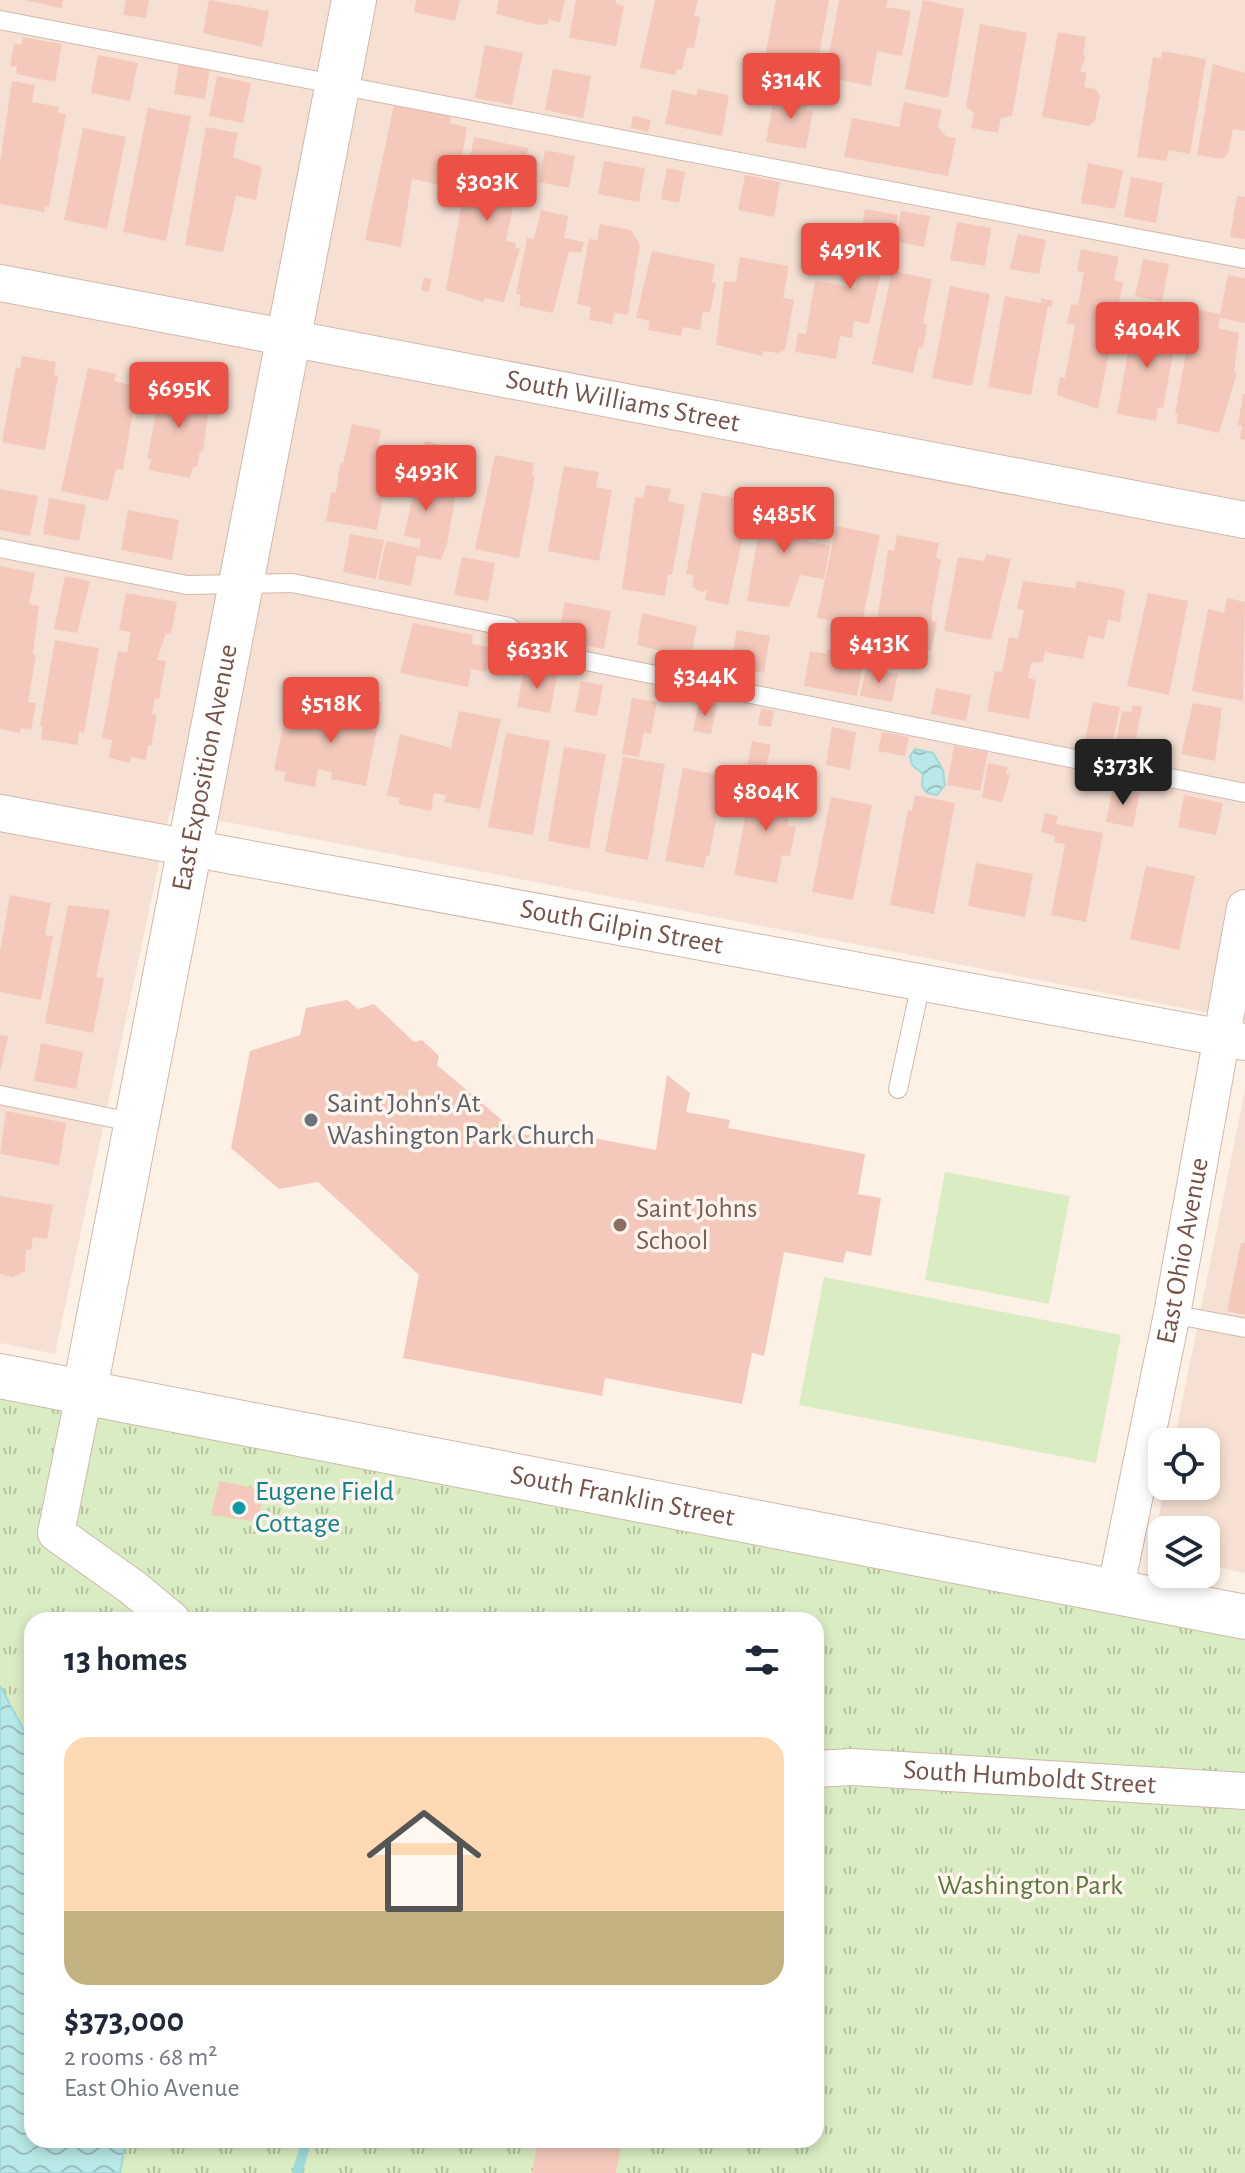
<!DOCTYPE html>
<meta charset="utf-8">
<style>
body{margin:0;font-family:"Alegreya Sans",sans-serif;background:#f6f6f7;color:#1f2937;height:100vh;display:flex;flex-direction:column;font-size:30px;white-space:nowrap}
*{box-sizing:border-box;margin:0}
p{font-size:26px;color:#747a83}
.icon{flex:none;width:44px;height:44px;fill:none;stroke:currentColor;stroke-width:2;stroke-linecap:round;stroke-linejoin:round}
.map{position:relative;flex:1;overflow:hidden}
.side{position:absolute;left:24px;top:1612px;width:800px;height:536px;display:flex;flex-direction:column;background:#fff;border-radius:24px;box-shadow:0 4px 12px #0003}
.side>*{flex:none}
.buttons{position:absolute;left:1148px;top:1428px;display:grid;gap:16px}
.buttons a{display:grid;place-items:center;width:72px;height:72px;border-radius:16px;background:#fff;box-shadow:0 4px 12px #0003;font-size:40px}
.price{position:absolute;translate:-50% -68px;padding:0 18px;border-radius:8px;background:#ec5145;color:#fff;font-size:26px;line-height:52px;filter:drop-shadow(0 2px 4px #0008)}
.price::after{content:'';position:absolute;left:50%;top:48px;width:24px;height:18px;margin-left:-12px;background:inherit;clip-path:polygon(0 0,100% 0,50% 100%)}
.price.selected{background:#222;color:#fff}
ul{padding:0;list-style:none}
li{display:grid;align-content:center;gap:16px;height:424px;padding:0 40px}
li+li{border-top:2px solid #e0e1e3}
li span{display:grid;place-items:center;height:248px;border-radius:24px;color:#555}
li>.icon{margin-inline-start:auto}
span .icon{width:144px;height:144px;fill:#fffc;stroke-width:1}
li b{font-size:34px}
h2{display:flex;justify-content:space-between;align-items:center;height:96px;padding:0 40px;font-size:34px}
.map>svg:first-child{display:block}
.residential{fill:#f5e0d3}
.grass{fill:url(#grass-tufts);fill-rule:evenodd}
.pitch{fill:#d9ecc2}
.water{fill:url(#water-waves);stroke:#9edada;stroke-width:2}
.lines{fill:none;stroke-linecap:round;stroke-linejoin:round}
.stream{stroke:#9edada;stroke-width:10}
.building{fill:#f4c9bb}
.service-casing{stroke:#d1b8ad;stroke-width:20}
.minor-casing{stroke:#d1b8ad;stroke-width:38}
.tertiary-casing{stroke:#d1b8ad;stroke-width:46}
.service{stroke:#fff;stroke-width:18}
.minor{stroke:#fff;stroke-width:36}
.tertiary{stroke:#fff;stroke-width:44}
.worship-dot{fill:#6b7280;stroke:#fff5ec;stroke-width:3}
.education-dot{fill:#8d6e63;stroke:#fff5ec;stroke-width:3}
.culture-dot{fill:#0f9aa8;stroke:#fff5ec;stroke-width:3}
.labels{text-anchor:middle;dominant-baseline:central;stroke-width:7;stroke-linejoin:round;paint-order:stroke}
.street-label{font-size:28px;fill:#775249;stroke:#fff5ec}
.worship-label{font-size:28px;fill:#5b616d;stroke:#fff5ec;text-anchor:start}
.education-label{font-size:28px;fill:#785e54;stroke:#fff5ec;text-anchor:start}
.culture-label{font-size:28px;fill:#0d838f;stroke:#fff5ec;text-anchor:start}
.park-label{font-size:28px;fill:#58783d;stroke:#fff5ec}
</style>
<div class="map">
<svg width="1245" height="2173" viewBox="0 0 1245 2173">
<defs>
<pattern id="grass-tufts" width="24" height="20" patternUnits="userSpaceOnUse" patternTransform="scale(2)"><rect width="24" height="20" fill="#d9ecc2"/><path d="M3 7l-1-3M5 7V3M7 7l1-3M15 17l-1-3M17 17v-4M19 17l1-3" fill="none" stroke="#b5c2a0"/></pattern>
<pattern id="water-waves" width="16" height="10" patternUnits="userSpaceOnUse" patternTransform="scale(2)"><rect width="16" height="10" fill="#b8e8e7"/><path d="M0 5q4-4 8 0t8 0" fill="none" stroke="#9abfbd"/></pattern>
</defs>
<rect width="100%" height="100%" fill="#fdf0e5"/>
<path class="residential" d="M 0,0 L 1245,0 L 1245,1020 L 170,811 L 55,1354 L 0,1343 Z
M 1245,1090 L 1245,1573 L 1206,1565 L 1206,1530 L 1162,1530 L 1162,1557 L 1151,1554 L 1165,1486 L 1206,1486 L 1206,1442 L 1174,1442 Z"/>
<path class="grass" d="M 0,1391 L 1245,1632 L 1245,2173 L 0,2173 ZM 32,1620 L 816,1620 L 816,2140 L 32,2140 Z"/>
<path class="pitch" d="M 945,1172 L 1070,1196 L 1049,1304 L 925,1280 Z
M 824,1277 L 1121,1335 L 1096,1463 L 799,1405 Z"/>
<path class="water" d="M 915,749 L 933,753 L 943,770 L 945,785 L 937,795 L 927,793 L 922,786 L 923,774 L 912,765 L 910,756 Z
M 0,1686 L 32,1745 L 32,2140 L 126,2140 L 120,2173 L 0,2173 Z"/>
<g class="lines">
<path class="stream" d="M 297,2173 L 307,2140"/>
</g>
<path class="building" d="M 24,0 L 63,0 L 61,8 Z
M 126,0 L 149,0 L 146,18 L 123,15 Z
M 209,0 L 269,11 L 262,47 L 203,33 Z
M 416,0 L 460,0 L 455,21 L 414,12 Z
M 499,0 L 565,0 L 560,22 L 549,20 L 548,24 L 539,25 L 496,14 Z
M 576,0 L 616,0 L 616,4 L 624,6 L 616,46 L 569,38 Z
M 655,0 L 698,0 L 694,16 L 700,17 L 694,48 L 687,47 L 682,70 L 677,69 L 675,75 L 640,68 Z
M 776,0 L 829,0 L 817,67 L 809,66 L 807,78 L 768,71 L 771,58 L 765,57 Z
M 839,0 L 888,0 L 886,7 L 911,11 L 902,56 L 877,51 L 871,86 L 825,77 Z
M 923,0 L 964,9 L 948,98 L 905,89 Z
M 980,24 L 1027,33 L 1012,116 L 1001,118 L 998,133 L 971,128 L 974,113 L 966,107 Z
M 1058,32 L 1086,37 L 1083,55 L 1086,56 L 1080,71 L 1087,73 L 1084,87 L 1096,89 L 1100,96 L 1095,121 L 1089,126 L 1042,117 Z
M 23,37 L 62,44 L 55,82 L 16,74 L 17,67 L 10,66 L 14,44 L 21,45 Z
M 485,45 L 523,53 L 512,105 L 475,98 Z
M 1162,51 L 1206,59 L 1190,154 L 1169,150 L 1166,161 L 1137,157 L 1153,57 L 1161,58 Z
M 98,55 L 138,63 L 130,101 L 91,93 Z
M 179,62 L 210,68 L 205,99 L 174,94 Z
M 1213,64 L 1245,73 L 1245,131 L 1233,129 L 1228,154 L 1222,159 L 1197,155 Z
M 553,69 L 591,76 L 583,118 L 545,110 Z
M 217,76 L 251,83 L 243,123 L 209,116 Z
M 12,81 L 35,85 L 32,102 L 59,107 L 58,113 L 66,114 L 49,207 L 45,206 L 44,212 L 0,204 L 0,162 Z
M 698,89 L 729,95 L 722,136 L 665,124 L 672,90 L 696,95 Z
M 784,89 L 809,94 L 806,110 L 813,111 L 806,149 L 766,142 L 773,103 L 781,105 Z
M 904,102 L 942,110 L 938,127 L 946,136 L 956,138 L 948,176 L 844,157 L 852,118 L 899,127 Z
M 394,105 L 451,116 L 450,123 L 467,127 L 462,156 L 451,154 L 445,186 L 412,179 L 401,247 L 365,240 Z
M 148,108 L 191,116 L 166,241 L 123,232 Z
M 633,116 L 651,120 L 648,132 L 631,128 Z
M 206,127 L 238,133 L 233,157 L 262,167 L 256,200 L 236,196 L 223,252 L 185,245 Z
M 83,128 L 126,137 L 107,229 L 64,220 Z
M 474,137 L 528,148 L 520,189 L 506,185 L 504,194 L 515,197 L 506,241 L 516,243 L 515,248 L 520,249 L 504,302 L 484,298 L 483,302 L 446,290 Z
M 545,150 L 575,156 L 569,188 L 539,182 Z
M 604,161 L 645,168 L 639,202 L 598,194 Z
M 1088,163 L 1123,170 L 1115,209 L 1081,203 Z
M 667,168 L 685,172 L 679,203 L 661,199 Z
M 745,175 L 780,182 L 774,217 L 738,210 Z
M 1131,177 L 1163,183 L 1156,223 L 1124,217 Z
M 1237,196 L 1245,197 L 1245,239 L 1230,237 Z
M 865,209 L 898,215 L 892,250 L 886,273 L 881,272 L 869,324 L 854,321 L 852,338 L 840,336 L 836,359 L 795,352 L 798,333 L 806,334 L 815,281 L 856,288 L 859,268 L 855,268 Z
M 541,210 L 568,216 L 564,238 L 584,242 L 581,253 L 569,251 L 553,313 L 519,306 L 521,295 L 516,294 L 527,238 L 534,239 Z
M 901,211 L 930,216 L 924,247 L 895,241 Z
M 957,222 L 991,228 L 985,266 L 950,260 Z
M 600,224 L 631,230 L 640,245 L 628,315 L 614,313 L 612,324 L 589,320 L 591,307 L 577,304 L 589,239 L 597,240 Z
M 1018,234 L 1046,240 L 1039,274 L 1010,269 Z
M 1081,249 L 1119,257 L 1114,280 L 1123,282 L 1098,409 L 1057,395 L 1060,377 L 1065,378 L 1075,325 L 1067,324 L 1071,304 L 1078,305 L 1084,272 L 1077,271 Z
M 652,251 L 715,264 L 712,282 L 716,283 L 710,313 L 703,311 L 700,330 L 683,327 L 681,336 L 648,330 L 650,321 L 636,318 Z
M 740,257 L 789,266 L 783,298 L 794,300 L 785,350 L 778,353 L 763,351 L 762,356 L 716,345 L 724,281 L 736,282 Z
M 1143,259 L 1169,264 L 1162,302 L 1135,296 Z
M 892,271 L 932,279 L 923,323 L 927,324 L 923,348 L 919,347 L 913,373 L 872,364 Z
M 1228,275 L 1245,278 L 1245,323 L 1220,318 L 1218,328 L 1239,333 L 1234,372 L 1237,373 L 1219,433 L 1176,423 L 1178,414 L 1175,414 L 1189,336 L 1193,337 L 1200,310 L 1220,314 Z
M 424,277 L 431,279 L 429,292 L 421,290 Z
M 950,286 L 990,294 L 972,386 L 932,378 Z
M 1005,296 L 1041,303 L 1041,298 L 1053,301 L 1052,307 L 1048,306 L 1031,395 L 988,387 Z
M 1134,319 L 1178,327 L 1163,408 L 1158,407 L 1156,421 L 1117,414 Z
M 22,356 L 56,362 L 54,375 L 58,376 L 45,450 L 2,442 L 16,367 L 20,368 Z
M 88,368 L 116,374 L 114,381 L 137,387 L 123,470 L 116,469 L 108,501 L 61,491 Z
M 162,383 L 211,391 L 203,452 L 200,451 L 197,467 L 193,467 L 190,478 L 149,470 L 151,459 L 147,459 Z
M 1243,394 L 1245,394 L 1245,440 L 1240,439 L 1242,426 L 1238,425 Z
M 352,424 L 381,430 L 378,445 L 392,448 L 377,530 L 326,521 L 331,492 L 336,493 L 340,463 L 343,463 Z
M 425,441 L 464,450 L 447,544 L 441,560 L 417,555 L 411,586 L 378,579 L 386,541 L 419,548 L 421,539 L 404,536 Z
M 495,455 L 534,463 L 532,475 L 535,476 L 519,558 L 475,549 Z
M 564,466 L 599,472 L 596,487 L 612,490 L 599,561 L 548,551 Z
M 646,485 L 671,489 L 668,501 L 685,505 L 672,575 L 668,574 L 665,596 L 622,589 L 635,497 L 643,498 Z
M 0,489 L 38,496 L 30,536 L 0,530 Z
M 702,492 L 751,501 L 728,605 L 705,600 L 707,590 L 702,592 L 692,587 L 694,575 L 686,574 Z
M 49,498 L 86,505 L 79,541 L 43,534 Z
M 768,501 L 810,508 L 807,541 L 830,546 L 824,579 L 800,575 L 789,607 L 747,601 L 762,512 L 766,513 Z
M 128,510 L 179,520 L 172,560 L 121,550 Z
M 836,526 L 880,535 L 861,627 L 817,618 Z
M 350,534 L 384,540 L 376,579 L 343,572 Z
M 897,535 L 939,543 L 936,558 L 941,560 L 932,608 L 932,621 L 937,622 L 931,651 L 927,650 L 925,657 L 873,647 L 888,550 L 894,551 Z
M 986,554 L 1011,559 L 991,640 L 944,631 L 958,557 L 984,561 Z
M 462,557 L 495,563 L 488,601 L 454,595 Z
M 0,566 L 35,573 L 29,604 L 39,606 L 33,654 L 36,655 L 28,702 L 36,703 L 31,730 L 21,728 L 20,733 L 0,729 Z
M 65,576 L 90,581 L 77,633 L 54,629 Z
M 1023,581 L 1075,588 L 1077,581 L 1125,590 L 1120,622 L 1108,620 L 1104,639 L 1088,636 L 1083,659 L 1045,652 L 1043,662 L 1031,663 L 1028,678 L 1036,680 L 1029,719 L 987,711 L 995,671 L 1002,672 L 1009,637 L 1018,639 L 1024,610 L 1017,609 Z
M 126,593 L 177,602 L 171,634 L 166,633 L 157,660 L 166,661 L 159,699 L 155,698 L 152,714 L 157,715 L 151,746 L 148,745 L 146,760 L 131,757 L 130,763 L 109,758 L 112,740 L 102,738 L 118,651 L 127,653 L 131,632 L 119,630 Z
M 1148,593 L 1188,601 L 1169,695 L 1127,686 Z
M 1227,598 L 1245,602 L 1243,701 L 1192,691 L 1208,609 L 1224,613 Z
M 565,602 L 611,611 L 604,649 L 557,640 Z
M 642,613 L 697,626 L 691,658 L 637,645 Z
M 413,623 L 473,635 L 472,644 L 491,647 L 486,672 L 471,669 L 468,687 L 400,673 Z
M 737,630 L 770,636 L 764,673 L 730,667 Z
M 496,636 L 525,641 L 518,677 L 490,672 Z
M 55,640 L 99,648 L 84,733 L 79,732 L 77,745 L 41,739 L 43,727 L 40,726 Z
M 828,649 L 865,656 L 857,696 L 804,686 L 810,651 L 827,654 Z
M 524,668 L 557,675 L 550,713 L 517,707 Z
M 866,668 L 898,674 L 892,702 L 860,696 Z
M 581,681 L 603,685 L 597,716 L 575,712 Z
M 936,688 L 971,695 L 966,721 L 931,714 Z
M 343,695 L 382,703 L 366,786 L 331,779 L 332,772 L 318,769 L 315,787 L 284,781 L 286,772 L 274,770 L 285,716 L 337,725 Z
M 632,698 L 657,702 L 651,734 L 644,732 L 639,757 L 622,754 Z
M 699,701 L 717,705 L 711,734 L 693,731 Z
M 1093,702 L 1120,707 L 1112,745 L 1085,740 Z
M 1193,703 L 1222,708 L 1215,761 L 1181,754 Z
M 1133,705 L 1142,707 L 1136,738 L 1142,739 L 1140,748 L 1116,743 L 1122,711 L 1131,712 Z
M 761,708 L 774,711 L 771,727 L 758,725 Z
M 459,711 L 501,719 L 480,809 L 444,802 L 446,795 L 434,793 L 431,811 L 398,804 L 400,798 L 387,796 L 400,734 L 451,748 Z
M 832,727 L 856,732 L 850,770 L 826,765 Z
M 882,732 L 909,737 L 905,756 L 878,751 Z
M 506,733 L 550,741 L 533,835 L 488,827 Z
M 752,741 L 771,745 L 764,776 L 746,772 Z
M 954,746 L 988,752 L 980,791 L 947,785 Z
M 564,747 L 606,754 L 589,849 L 548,841 Z
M 623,757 L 665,764 L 648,860 L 605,852 Z
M 988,763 L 1008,767 L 1006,774 L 1010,775 L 1002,802 L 982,798 Z
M 683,768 L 725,776 L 709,856 L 706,856 L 704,868 L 665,861 Z
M 752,782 L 794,790 L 787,826 L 796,827 L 790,856 L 782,855 L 777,883 L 734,875 Z
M 1113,787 L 1140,792 L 1133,827 L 1106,822 Z
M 915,795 L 955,803 L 934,914 L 890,905 L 908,810 L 912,811 Z
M 1184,795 L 1223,803 L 1216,835 L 1178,827 Z
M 831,797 L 872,805 L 853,900 L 812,892 Z
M 1045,813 L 1058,816 L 1056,824 L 1103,833 L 1086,922 L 1051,915 L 1065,844 L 1054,842 L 1055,836 L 1041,832 Z
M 976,863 L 1033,874 L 1025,917 L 968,906 Z
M 1146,866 L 1195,876 L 1179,950 L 1130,939 Z
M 10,895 L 51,903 L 45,935 L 53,936 L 41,1000 L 0,992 L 0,952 Z
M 68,905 L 110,910 L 96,977 L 104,978 L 93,1033 L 45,1023 Z
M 347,1000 L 358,1009 L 374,1004 L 414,1042 L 422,1040 L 439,1056 L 437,1065 L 517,1133 L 581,1145 L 583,1136 L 656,1150 L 667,1075 L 690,1093 L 686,1112 L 730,1120 L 728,1128 L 865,1154 L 858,1194 L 881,1198 L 871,1256 L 846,1251 L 843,1263 L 784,1252 L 764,1356 L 752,1353 L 742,1404 L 605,1378 L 602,1396 L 403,1358 L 419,1275 L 318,1182 L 279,1189 L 231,1148 L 250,1051 L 300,1035 L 306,1008 Z
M 0,1035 L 8,1036 L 1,1069 L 0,1069 Z
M 41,1043 L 83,1052 L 76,1089 L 34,1081 Z
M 6,1111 L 66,1123 L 59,1165 L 0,1154 Z
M 0,1196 L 53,1205 L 47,1239 L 33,1237 L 31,1250 L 26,1249 L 25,1271 L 13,1277 L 0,1274 Z
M 1241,1243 L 1245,1243 L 1245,1315 L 1227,1311 Z
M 219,1481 L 265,1490 L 257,1522 L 211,1515 Z
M 538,2140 L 591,2140 L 621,2146 L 616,2173 L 532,2173 Z"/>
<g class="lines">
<defs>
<path id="service" d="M 0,20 L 1245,259
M 0,548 L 187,585 L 292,583 L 509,627 L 541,652 L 1245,793
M 898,1089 L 921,983
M 0,1095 L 136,1123
M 1172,1314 L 1245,1328"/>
<g id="minor">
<path id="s1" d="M 0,283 L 1245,520"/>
<path id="s2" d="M 0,813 L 1245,1042"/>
<path d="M 84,1394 L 56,1533 L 132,1587 L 172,1620"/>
<path id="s3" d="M 1115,1592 L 1172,1314 L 1245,908"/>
<path id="s4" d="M 816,1769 L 852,1767 L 1245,1791"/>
</g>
<g id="tertiary">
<path id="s5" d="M 0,1376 L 1245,1617"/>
<path id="s6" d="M 84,1394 L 354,0"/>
</g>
</defs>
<use href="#service" class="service-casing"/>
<use href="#minor" class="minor-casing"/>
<use href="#tertiary" class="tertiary-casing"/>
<use href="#service" class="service"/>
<use href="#minor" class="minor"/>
<use href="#tertiary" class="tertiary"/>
</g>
<circle class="worship-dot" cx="311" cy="1120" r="8"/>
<circle class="education-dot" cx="620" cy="1225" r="8"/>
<circle class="culture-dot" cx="239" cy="1508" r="8"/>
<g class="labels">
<g class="street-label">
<text stroke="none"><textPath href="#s1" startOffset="634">South Williams Street</textPath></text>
<text stroke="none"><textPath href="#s6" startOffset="638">East Exposition Avenue</textPath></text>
<text stroke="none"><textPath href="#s2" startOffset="632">South Gilpin Street</textPath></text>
<text stroke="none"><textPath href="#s3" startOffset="348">East Ohio Avenue</textPath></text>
<text stroke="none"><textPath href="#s5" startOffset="634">South Franklin Street</textPath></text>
<text stroke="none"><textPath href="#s4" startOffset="214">South Humboldt Street</textPath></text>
</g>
<g class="worship-label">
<text x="327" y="1104">Saint John's At<tspan x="327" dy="32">Washington Park Church</tspan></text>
</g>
<g class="education-label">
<text x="636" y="1209">Saint Johns<tspan x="636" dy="32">School</tspan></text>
</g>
<g class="culture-label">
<text x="255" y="1492">Eugene Field<tspan x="255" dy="32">Cottage</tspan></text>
</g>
<g class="park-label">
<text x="1030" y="1886">Washington Park</text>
</g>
</g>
</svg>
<div class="buttons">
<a><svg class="icon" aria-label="locate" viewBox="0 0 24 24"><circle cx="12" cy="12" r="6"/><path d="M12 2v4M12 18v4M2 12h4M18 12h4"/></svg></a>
<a><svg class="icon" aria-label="layers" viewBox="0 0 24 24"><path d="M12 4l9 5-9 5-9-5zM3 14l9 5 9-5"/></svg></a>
</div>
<b class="price" style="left:791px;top:121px">$314K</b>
<b class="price" style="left:487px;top:223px">$303K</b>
<b class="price" style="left:850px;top:291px">$491K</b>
<b class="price" style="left:1147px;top:370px">$404K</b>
<b class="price" style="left:179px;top:430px">$695K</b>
<b class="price" style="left:426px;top:513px">$493K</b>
<b class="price" style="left:784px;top:555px">$485K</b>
<b class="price" style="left:879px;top:685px">$413K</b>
<b class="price" style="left:537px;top:691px">$633K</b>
<b class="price" style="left:705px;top:718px">$344K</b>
<b class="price" style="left:331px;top:745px">$518K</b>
<b class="price selected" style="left:1123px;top:807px">$373K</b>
<b class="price" style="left:766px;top:833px">$804K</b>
<section class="side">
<h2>13 homes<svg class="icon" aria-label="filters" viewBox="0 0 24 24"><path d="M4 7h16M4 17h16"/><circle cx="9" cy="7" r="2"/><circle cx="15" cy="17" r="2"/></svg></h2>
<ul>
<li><span style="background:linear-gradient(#ffd9b3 70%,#c2b280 0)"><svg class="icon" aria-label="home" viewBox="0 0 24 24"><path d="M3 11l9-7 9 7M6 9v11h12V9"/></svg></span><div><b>$373,000</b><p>2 rooms · 68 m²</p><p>East Ohio Avenue</p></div></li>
</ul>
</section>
</div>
